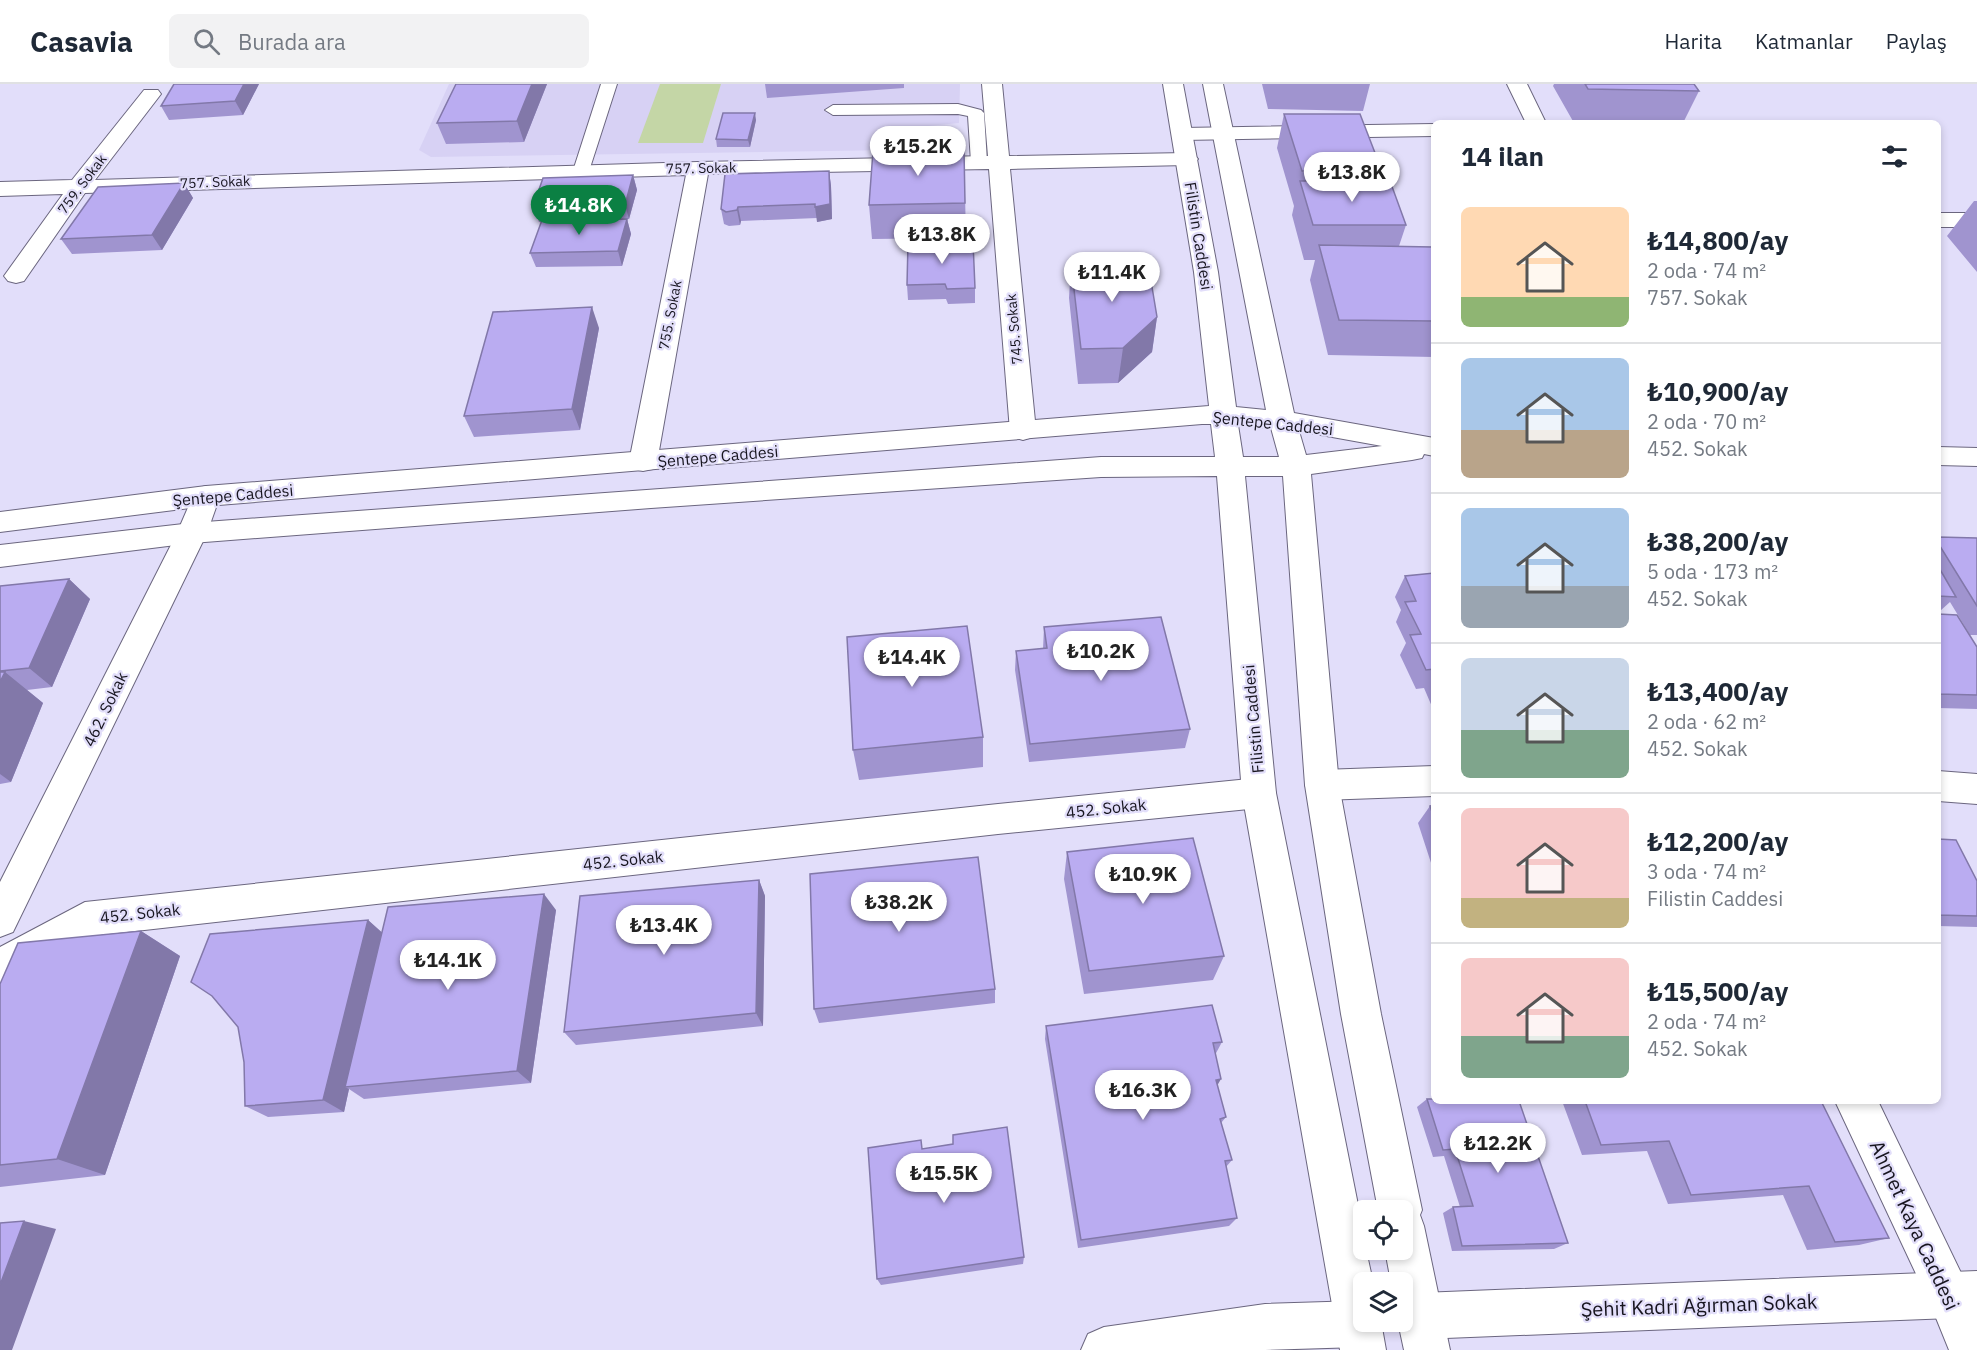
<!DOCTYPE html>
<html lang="tr">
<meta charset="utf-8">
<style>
body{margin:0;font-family:"IBM Plex Sans",sans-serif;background:#f2f2f3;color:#1f2937;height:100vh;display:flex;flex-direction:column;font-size:22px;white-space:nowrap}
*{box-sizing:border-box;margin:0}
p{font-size:20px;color:#747a83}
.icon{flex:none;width:33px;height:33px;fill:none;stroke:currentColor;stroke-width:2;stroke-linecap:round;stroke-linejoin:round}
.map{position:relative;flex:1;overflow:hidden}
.panel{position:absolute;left:1431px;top:36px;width:510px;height:984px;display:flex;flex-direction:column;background:#fff;border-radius:9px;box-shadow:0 3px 9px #0003}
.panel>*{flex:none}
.tools{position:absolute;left:1353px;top:1116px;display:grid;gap:12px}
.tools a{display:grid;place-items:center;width:60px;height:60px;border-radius:9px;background:#fff;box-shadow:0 3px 9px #0003;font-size:30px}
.price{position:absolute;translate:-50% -51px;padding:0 14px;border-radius:21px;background:#fff;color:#222;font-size:20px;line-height:39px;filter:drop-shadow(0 2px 3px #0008)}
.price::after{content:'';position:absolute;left:50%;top:36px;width:18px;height:14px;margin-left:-9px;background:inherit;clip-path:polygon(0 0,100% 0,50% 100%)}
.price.selected{background:#0b8043;color:#fff}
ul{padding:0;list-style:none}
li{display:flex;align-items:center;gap:18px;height:150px;padding:0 30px}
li+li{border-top:2px solid #e0e1e3}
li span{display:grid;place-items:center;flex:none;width:168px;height:120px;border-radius:9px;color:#555}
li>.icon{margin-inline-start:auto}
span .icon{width:72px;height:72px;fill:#fffc;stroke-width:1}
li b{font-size:26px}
h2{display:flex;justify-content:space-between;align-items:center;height:72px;padding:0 30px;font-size:26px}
header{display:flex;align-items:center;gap:36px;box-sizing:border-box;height:84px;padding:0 30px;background:#fff;border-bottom:2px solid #e0e1e3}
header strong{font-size:28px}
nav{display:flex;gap:33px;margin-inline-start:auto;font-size:21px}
.search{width:420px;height:54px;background:#f2f2f3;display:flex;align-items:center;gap:15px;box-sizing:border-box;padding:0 21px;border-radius:9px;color:#747a83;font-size:22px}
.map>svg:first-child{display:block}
.built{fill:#d7d1f4}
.green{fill:#c4d6a6}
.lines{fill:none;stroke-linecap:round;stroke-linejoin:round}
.service-casing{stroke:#6b667f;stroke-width:2}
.minor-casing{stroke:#6b667f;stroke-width:2}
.tertiary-casing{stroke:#6b667f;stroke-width:2}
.service{fill:#fff;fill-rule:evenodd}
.minor{fill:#fff;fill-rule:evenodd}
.tertiary{fill:#fff;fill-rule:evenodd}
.wall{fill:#a094cf}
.shaded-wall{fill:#8278a9}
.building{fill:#baacf1;stroke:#8278a9;stroke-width:1.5}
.labels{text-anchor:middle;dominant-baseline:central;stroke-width:4.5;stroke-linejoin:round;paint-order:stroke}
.far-street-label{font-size:14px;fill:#17151f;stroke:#e2defa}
.street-label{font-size:16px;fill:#17151f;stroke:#e2defa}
.near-street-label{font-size:20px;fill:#17151f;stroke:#e2defa}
</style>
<header>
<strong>Casavia</strong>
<div class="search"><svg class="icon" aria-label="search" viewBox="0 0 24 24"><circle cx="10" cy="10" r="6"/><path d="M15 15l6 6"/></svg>Burada ara</div>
<nav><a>Harita</a><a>Katmanlar</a><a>Paylaş</a></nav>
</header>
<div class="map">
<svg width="1977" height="1266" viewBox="0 0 1977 1266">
<rect width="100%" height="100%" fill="#e2defa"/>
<path class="built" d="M 449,0 L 960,0 L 959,39 L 897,45 L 893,66 L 431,73 L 419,66 Z"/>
<path class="green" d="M 660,0 L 721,0 L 703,59 L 638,59 Z"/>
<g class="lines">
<defs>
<path id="service" d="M 601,0 L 617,0 L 589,87 L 581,92 L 575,91 L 573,87 Z
M 958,20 L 981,26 L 984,29 L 987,78 L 985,81 L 973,81 L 971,78 L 968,32 L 958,30 L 833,31 L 825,26 L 833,21 Z"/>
<path id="minor" d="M 982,0 L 1002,0 L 1009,72 L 1187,69 L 1194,71 L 1198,75 L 1194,79 L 1187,81 L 1010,85 L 1036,347 L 1033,353 L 1023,356 L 1013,353 L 1010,347 L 989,85 L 708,90 L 657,378 L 653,385 L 643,387 L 633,385 L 629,378 L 686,91 L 85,109 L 24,197 L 16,199 L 8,197 L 4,192 L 63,110 L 0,112 L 0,98 L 72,96 L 144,6 L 158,6 L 161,10 L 95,96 L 698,78 L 988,72 Z
M 1507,0 L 1527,0 L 1546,39 L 1526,39 Z
M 1434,40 L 1434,52 L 1182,56 L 1175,54 L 1172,50 L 1175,46 L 1182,44 Z
M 1938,129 L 1977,129 L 1977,143 L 1938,143 Z
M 206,402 L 216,405 L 220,412 L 207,449 L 13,848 L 0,853 L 0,798 L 177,449 L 196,405 Z
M 1434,682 L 1434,712 L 1322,716 L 1310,711 L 1305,701 L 1310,691 L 1322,686 Z
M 1938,687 L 1977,690 L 1977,720 L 1938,717 Z
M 1259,694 L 1271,698 L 1276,709 L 1271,720 L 1259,724 L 998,750 L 91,852 L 14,897 L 0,902 L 0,863 L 85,818 L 998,720 Z
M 1977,1187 L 1977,1233 L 1421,1255 L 1405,1248 L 1400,1238 L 1402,1238 L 1405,1216 L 1421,1209 Z
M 1359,1217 L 1364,1219 L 1364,1238 L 1381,1238 L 1382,1240 L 1375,1256 L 1359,1263 L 1265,1266 L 1081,1266 L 1088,1250 L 1104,1243 L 1265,1220 Z"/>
<path id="tertiary" d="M 1163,0 L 1183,0 L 1218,188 L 1236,323 L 1266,326 L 1203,0 L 1223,0 L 1294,329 L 1434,354 L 1434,372 L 1424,370 L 1422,374 L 1412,376 L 1311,390 L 1339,701 L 1381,930 L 1422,1126 L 1420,1131 L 1424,1142 L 1450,1266 L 1404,1266 L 1398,1238 L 1402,1238 L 1402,1198 L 1391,1198 L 1385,1166 L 1402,1166 L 1402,1126 L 1378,1126 L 1341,930 L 1305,701 L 1283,392 L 1245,392 L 1276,709 L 1364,1151 L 1364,1166 L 1366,1166 L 1373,1198 L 1364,1198 L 1364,1238 L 1381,1238 L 1386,1266 L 1340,1266 L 1242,709 L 1217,392 L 1101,393 L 651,424 L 192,459 L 0,483 L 0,461 L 192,439 L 1101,373 L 1215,373 L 1211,340 L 1202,340 L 206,422 L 0,448 L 0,428 L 206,402 L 1209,322 L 1194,188 ZM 1238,341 L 1271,344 L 1279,373 L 1243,373 ZM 1299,347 L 1382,362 L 1306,371 Z
M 1938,363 L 1977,364 L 1977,382 L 1938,381 Z
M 1835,1017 L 1878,1017 L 1977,1222 L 1977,1266 L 1949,1266 L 1932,1224 Z"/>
</defs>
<use href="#service" class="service-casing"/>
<use href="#minor" class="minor-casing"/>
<use href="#tertiary" class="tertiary-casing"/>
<use href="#service" class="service"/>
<use href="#minor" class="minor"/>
<use href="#tertiary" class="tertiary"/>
</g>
<path class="wall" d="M 259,0 L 243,31 L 169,36 L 161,22 Z
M 456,0 L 547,0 L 524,58 L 446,60 L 437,39 Z
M 765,0 L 904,0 L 904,4 L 767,14 Z
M 1262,0 L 1370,0 L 1363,27 L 1268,25 Z
M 1554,0 L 1694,0 L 1699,7 L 1683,39 L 1574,39 L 1553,2 Z
M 1284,30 L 1382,87 L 1379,97 L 1406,141 L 1399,162 L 1434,166 L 1434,273 L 1328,271 L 1310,196 L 1315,176 L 1304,176 L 1292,131 L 1294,122 L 1277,64 Z
M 756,36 L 750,63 L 717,63 L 716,55 Z
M 964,66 L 966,154 L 872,155 L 869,121 Z
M 829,87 L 831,102 L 832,135 L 817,138 L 817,134 L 741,137 L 740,141 L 729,142 L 724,140 L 721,125 Z
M 633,91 L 637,106 L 629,135 L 627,135 L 631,150 L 622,182 L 536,183 L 530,169 L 542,138 L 539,138 L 533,123 Z
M 184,99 L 193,114 L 162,166 L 72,170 L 61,155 Z
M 1974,117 L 1977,117 L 1977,188 L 1947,152 Z
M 908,159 L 975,204 L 975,219 L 948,220 L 946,215 L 908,216 L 907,201 Z
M 1071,180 L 1157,233 L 1152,268 L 1118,299 L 1078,300 L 1069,214 Z
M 599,244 L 580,346 L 474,353 L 464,332 Z
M 1938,453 L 1977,454 L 1977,551 L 1970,551 L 1950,518 L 1940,527 L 1938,527 Z
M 1434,489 L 1434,625 L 1433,625 L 1424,604 L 1416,605 L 1400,571 L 1406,559 L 1396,538 L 1401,526 L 1395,513 L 1405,492 Z
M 69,495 L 90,515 L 52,603 L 27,606 L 43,619 L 11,698 L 0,700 L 0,502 Z
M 1938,530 L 1977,563 L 1977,625 L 1938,624 Z
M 1044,543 L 1190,645 L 1185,664 L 1029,678 L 1015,586 L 1016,567 L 1043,565 Z
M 983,653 L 983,683 L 859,696 L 853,666 Z
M 1434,721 L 1434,788 L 1418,739 L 1430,722 Z
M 1938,755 L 1977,797 L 1977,843 L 1938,842 Z
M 1067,768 L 1224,872 L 1213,896 L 1084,910 L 1064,795 Z
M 759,796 L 765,812 L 763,942 L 576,961 L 564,948 Z
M 556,826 L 531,999 L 364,1015 L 349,1005 L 344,1028 L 268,1033 L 245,1022 L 244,978 L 238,943 L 368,836 L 382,849 Z
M 141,847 L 180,872 L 105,1091 L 0,1103 L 0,900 Z
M 995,905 L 995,919 L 819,939 L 814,925 Z
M 1046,942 L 1222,958 L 1215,971 L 1217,1002 L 1226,1033 L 1221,1039 L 1232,1076 L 1226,1083 L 1237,1134 L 1229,1142 L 1078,1164 L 1045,955 Z
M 1427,1015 L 1568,1159 L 1554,1165 L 1452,1167 L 1443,1129 L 1453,1123 L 1460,1123 L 1444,1072 L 1433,1073 L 1417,1023 Z
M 1562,1017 L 1821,1017 L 1889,1154 L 1859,1161 L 1807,1166 L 1783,1111 L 1668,1120 L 1647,1067 L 1582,1071 Z
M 953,1060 L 1024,1173 L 1023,1180 L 881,1201 L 877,1195 L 923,1065 Z"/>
<path class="shaded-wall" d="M 244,0 L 259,0 L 243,31 L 235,17 Z
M 532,0 L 547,0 L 524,58 L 517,37 Z
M 755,29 L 756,36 L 750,63 L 748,56 Z
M 829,87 L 831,102 L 832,135 L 817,138 L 815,123 Z
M 633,91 L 637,106 L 629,135 L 625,121 Z
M 184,99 L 193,114 L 162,166 L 152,151 Z
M 738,123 L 741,137 L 740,141 L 737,126 Z
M 627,135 L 631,150 L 622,182 L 618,167 Z
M 592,223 L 599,244 L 580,346 L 572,325 Z
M 1157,233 L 1152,268 L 1118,299 L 1123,264 Z
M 69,495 L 90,515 L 52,603 L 29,584 Z
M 5,588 L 43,619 L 11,698 L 0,690 L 0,598 Z
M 759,796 L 765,812 L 763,942 L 756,929 Z
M 544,810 L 556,826 L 531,999 L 517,987 Z
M 368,836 L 386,852 L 345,1003 L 349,1005 L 344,1028 L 323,1016 Z
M 141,847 L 180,872 L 105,1091 L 57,1075 Z
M 1221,995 L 1214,1007 L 1216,996 Z
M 24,1137 L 56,1145 L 12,1266 L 0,1266 L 0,1201 Z"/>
<path class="building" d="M 174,0 L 244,0 L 235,17 L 161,22 Z
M 456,0 L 532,0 L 517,37 L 437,39 Z
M 1585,0 L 1694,0 L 1699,7 L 1588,5 Z
M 723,29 L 755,29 L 748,56 L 716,55 Z
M 1284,30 L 1360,30 L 1382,87 L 1302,87 Z
M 964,66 L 965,119 L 869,121 L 873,67 Z
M 829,87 L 830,120 L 815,123 L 815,120 L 738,123 L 737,126 L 726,128 L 721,125 L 725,90 Z
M 633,91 L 625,121 L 533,123 L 543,94 Z
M 1300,97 L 1390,97 L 1406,141 L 1313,141 Z
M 184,99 L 152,151 L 61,155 L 98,103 Z
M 627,135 L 618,167 L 530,169 L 542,136 Z
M 973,158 L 975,204 L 947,205 L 945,200 L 907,201 L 908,159 Z
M 1319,161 L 1433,163 L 1434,166 L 1434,237 L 1339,236 Z
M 1148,179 L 1157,233 L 1123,264 L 1081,265 L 1071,180 Z
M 592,223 L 572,325 L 464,332 L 493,228 Z
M 1938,453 L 1977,454 L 1977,522 L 1938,459 Z
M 1938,482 L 1956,513 L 1938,512 Z
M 1434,489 L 1434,585 L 1426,586 L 1410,551 L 1421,550 L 1405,518 L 1416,517 L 1405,492 Z
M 69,495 L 29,584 L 0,587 L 0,502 Z
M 1938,530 L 1957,531 L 1977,563 L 1977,611 L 1938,610 Z
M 1161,533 L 1190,645 L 1030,660 L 1016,567 L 1047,564 L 1044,543 Z
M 967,542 L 983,653 L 853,666 L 847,553 Z
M 0,588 L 5,588 L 0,598 Z
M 1434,721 L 1434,734 L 1430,722 Z
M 1193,754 L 1224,872 L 1089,887 L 1067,768 Z
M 1938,755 L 1956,756 L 1977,797 L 1977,832 L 1938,831 Z
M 978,773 L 995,905 L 814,925 L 810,790 Z
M 759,796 L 756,929 L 564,948 L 580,812 Z
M 544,810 L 517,987 L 345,1003 L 388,823 Z
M 368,836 L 323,1016 L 245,1022 L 244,978 L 238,943 L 212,912 L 191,898 L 210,850 Z
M 141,847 L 57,1075 L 0,1081 L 0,900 L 18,859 Z
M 1212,921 L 1222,958 L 1213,959 L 1221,995 L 1216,996 L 1226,1033 L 1220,1035 L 1232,1076 L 1225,1077 L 1237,1134 L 1081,1156 L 1046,942 Z
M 1427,1015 L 1434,1015 L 1434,1017 L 1519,1017 L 1568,1159 L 1462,1162 L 1453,1123 L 1473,1122 L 1455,1065 L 1443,1066 Z
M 1585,1017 L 1821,1017 L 1889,1154 L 1835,1158 L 1809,1102 L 1691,1111 L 1669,1057 L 1601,1061 Z
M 1007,1043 L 1024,1173 L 877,1195 L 868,1064 L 921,1056 L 922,1065 L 953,1060 L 953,1051 Z
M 24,1137 L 0,1201 L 0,1139 Z"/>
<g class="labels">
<g class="far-street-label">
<text transform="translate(701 84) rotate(-1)">757. Sokak</text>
<text transform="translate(215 98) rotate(-2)">757. Sokak</text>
<text transform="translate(82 100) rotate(-53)">759. Sokak</text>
<text transform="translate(670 231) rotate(-79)">755. Sokak</text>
<text transform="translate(1014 245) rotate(-95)">745. Sokak</text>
</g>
<g class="street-label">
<text transform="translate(1199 152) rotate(81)">Filistin Caddesi</text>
<text transform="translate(1273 339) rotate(6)">Şentepe Caddesi</text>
<text transform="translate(718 372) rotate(-5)">Şentepe Caddesi</text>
<text transform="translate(233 411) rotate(-5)">Şentepe Caddesi</text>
<text transform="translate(105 625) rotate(-64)">462. Sokak</text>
<text transform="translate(1253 635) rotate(-95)">Filistin Caddesi</text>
<text transform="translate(1106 724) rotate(-6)">452. Sokak</text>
<text transform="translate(623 776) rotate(-6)">452. Sokak</text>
<text transform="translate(140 829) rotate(-6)">452. Sokak</text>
</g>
<g class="near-street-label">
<text transform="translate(1915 1141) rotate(65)">Ahmet Kaya Caddesi</text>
<text transform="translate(1699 1221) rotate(-2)">Şehit Kadri Ağırman Sokak</text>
</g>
</g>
</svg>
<div class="tools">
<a><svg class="icon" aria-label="locate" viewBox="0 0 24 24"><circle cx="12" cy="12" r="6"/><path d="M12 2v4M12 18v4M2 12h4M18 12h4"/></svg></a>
<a><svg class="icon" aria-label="layers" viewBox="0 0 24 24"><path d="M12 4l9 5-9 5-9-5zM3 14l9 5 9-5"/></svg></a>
</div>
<b class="price" style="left:918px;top:93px">₺15.2K</b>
<b class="price" style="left:1352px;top:119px">₺13.8K</b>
<b class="price selected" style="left:579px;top:152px">₺14.8K</b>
<b class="price" style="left:942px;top:181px">₺13.8K</b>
<b class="price" style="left:1112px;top:219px">₺11.4K</b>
<b class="price" style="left:1101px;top:598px">₺10.2K</b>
<b class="price" style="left:912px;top:604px">₺14.4K</b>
<b class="price" style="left:1143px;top:821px">₺10.9K</b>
<b class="price" style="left:899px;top:849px">₺38.2K</b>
<b class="price" style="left:664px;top:872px">₺13.4K</b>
<b class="price" style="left:448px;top:907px">₺14.1K</b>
<b class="price" style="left:1143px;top:1037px">₺16.3K</b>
<b class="price" style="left:1498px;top:1090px">₺12.2K</b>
<b class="price" style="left:944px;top:1120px">₺15.5K</b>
<section class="panel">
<h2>14 ilan<svg class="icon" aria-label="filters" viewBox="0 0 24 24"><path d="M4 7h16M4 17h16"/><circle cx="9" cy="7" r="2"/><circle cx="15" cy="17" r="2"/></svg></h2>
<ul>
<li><span style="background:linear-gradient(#ffd9b3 75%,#8fb573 0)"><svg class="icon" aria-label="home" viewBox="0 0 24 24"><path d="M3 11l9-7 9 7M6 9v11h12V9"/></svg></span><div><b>₺14,800/ay</b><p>2 oda · 74 m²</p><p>757. Sokak</p></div></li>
<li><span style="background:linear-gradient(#a9c7e8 60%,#b9a48a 0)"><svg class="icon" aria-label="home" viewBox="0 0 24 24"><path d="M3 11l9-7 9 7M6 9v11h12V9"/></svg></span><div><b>₺10,900/ay</b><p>2 oda · 70 m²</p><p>452. Sokak</p></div></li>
<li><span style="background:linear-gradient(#a9c7e8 65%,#9aa5b1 0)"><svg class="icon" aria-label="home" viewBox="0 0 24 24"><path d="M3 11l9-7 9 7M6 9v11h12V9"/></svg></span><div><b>₺38,200/ay</b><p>5 oda · 173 m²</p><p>452. Sokak</p></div></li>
<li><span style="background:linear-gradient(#c9d6e8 60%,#7fa58c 0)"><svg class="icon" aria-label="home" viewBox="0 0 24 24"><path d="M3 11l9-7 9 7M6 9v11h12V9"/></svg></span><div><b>₺13,400/ay</b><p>2 oda · 62 m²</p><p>452. Sokak</p></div></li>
<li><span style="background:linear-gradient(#f6c9c9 75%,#c2b280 0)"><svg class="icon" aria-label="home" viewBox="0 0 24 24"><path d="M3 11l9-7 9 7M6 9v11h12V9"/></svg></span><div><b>₺12,200/ay</b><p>3 oda · 74 m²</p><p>Filistin Caddesi</p></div></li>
<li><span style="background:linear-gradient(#f6c9c9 65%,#7fa58c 0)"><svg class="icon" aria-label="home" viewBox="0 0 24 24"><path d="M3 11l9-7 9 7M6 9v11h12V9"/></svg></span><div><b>₺15,500/ay</b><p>2 oda · 74 m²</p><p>452. Sokak</p></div></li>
</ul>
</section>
</div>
